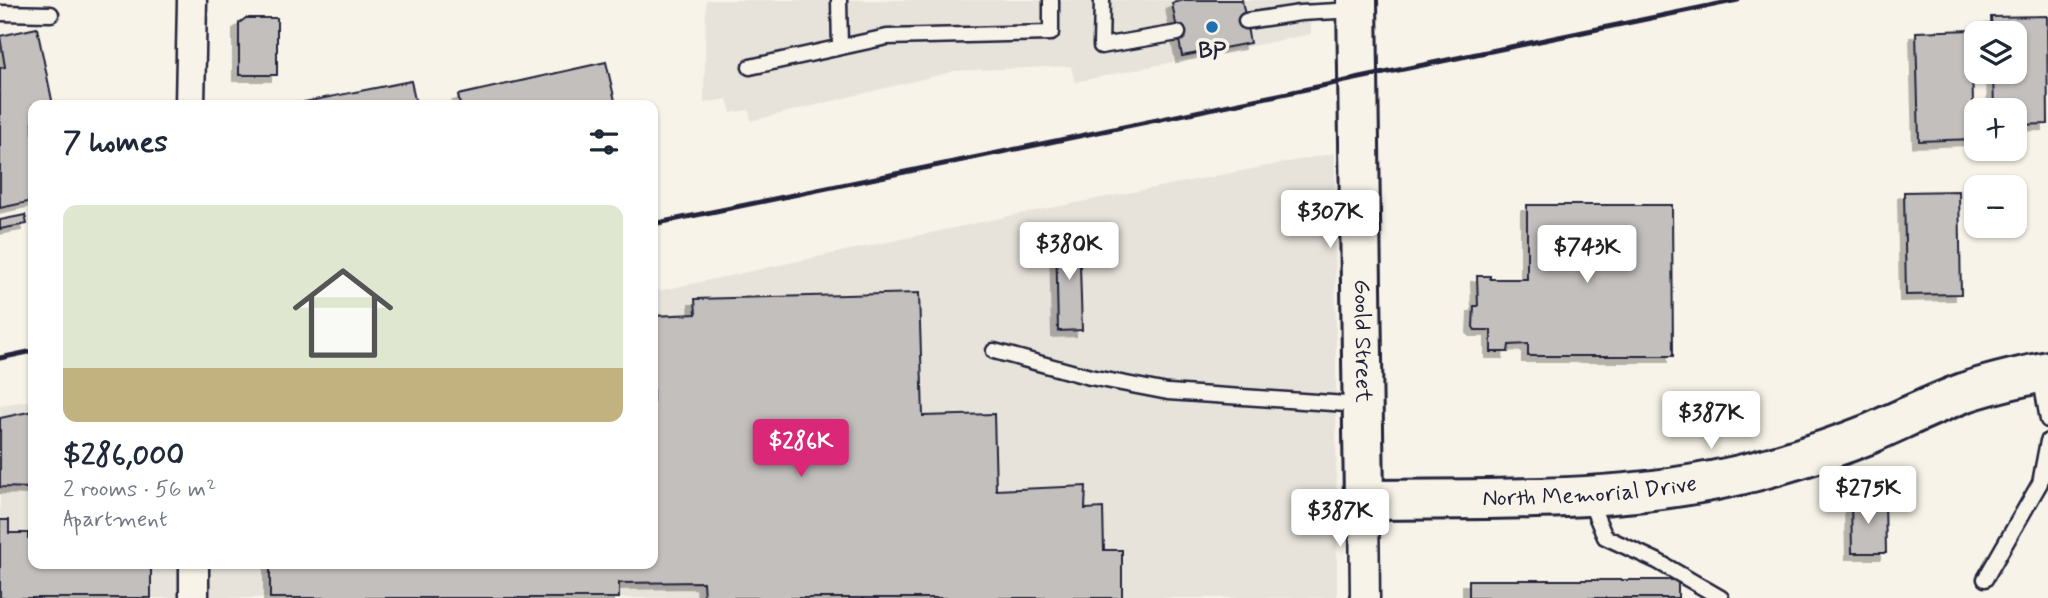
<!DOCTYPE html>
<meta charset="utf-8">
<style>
body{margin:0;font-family:Mynerve,sans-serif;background:#f6f6f7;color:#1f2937;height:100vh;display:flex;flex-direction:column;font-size:26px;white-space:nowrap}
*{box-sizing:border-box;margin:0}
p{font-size:23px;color:#747a83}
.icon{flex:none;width:38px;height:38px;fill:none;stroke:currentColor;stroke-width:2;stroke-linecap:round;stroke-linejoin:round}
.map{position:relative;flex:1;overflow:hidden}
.side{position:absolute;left:28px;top:100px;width:630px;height:469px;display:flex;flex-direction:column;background:#fff;border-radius:14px;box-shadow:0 2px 5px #0004}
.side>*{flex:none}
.buttons{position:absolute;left:1964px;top:21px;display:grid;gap:14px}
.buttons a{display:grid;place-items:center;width:63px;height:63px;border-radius:14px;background:#fff;box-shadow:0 2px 5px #0004;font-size:35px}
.price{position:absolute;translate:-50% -60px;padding:0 16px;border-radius:7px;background:#fff;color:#222;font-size:23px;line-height:46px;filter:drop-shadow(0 2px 4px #0008)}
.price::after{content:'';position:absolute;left:50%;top:42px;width:21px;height:16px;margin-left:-10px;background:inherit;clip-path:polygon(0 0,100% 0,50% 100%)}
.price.active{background:#db2777;color:#fff}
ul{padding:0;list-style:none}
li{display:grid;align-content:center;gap:14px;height:371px;padding:0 35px}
li span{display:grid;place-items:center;height:217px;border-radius:14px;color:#555}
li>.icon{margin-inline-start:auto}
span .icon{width:126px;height:126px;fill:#fffc;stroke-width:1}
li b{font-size:30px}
h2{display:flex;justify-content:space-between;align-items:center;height:84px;padding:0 35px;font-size:30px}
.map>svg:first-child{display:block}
.built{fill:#e7e3db}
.building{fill:#c2bfbd;stroke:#22223b;stroke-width:2;filter:url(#shadow)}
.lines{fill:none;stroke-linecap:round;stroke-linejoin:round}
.lane-casing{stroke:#22223b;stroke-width:19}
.street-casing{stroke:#22223b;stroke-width:33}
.secondary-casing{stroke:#22223b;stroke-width:44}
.lane{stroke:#f7f3e8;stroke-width:14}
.street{stroke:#f7f3e8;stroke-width:28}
.secondary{stroke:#f7f3e8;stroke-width:38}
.rail{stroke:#22223b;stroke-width:5}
.poi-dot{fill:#1f6fb2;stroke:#f7f3e8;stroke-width:2.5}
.labels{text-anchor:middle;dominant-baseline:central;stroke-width:7;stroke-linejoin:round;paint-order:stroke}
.poi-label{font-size:23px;font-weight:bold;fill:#22223b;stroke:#f7f3e8}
.street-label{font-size:23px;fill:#22223b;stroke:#f7f3e8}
</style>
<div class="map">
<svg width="2048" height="598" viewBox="0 0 2048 598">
<defs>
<filter id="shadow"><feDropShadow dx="-6" dy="6" stdDeviation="0" flood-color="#0004"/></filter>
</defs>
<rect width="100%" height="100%" fill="#f7f3e8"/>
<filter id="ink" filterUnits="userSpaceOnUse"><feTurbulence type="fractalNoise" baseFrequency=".0143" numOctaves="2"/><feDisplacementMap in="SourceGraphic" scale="14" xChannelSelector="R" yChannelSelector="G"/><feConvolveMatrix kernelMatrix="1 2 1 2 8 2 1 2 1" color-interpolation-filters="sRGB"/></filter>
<g filter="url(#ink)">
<path class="built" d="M 706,0 L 1311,0 L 1311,34 L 1075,82 L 1071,66 L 955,71 L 751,121 L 749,110 L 731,113 L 727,99 L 704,103 Z
M 1335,153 L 1337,598 L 0,598 L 0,405 L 33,400 L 33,564 L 653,564 L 653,292 L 1019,214 Z"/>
<path class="building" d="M 1185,0 L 1242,0 L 1250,43 L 1182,56 L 1172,3 Z
M 2047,16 L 2048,124 L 2014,125 L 2014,110 L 1994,110 L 1993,72 L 2014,72 L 2014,33 L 1992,33 L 1991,17 Z
M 246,18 L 277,18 L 277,75 L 239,75 L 239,23 Z
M 37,28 L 53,105 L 33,105 L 33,201 L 0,208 L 0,68 L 5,67 L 0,36 Z
M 1971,30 L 1974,139 L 1919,141 L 1916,32 Z
M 606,62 L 616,105 L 460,105 L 458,95 Z
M 411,81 L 416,105 L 304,105 L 304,102 Z
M 1959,191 L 1961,294 L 1906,295 L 1904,192 Z
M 1527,205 L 1672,205 L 1673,356 L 1528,356 L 1528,344 L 1509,345 L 1508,352 L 1491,352 L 1491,330 L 1475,330 L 1473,327 L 1474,306 L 1478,306 L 1477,276 L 1490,276 L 1490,279 L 1527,279 Z
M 25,215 L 27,224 L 0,229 L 0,220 Z
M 1079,233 L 1082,330 L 1058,331 L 1056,234 Z
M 919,293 L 923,416 L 994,414 L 996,490 L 1086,486 L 1085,509 L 1103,508 L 1104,550 L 1122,550 L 1122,598 L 704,598 L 703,582 L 619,583 L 619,598 L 270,598 L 270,564 L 653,564 L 653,316 L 696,314 L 695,299 Z
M 33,411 L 33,488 L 0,487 L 0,418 Z
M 1851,498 L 1885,498 L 1886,553 L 1852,553 Z
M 0,520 L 9,520 L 9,533 L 28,533 L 28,538 L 33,538 L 33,564 L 151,564 L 151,598 L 0,598 Z
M 1469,580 L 1678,580 L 1678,598 L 1469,598 Z"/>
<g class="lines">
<defs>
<path id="lane" d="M 839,0 L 840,47
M 1102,0 L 1101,46 L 1178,33
M 0,13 L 51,14
M 1246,21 L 1300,13 L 1356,10
M 750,67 L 887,37 L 1051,33 L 1051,0
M 994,351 L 1090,377 L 1168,392 L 1361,405
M 2040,374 L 2048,420
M 1588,497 L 1605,537 L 1657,561 L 1721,598
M 1985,579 L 2040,483 L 2048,441"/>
<path id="street" d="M 190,105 L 192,0
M 1364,500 L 1365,598
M 194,564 L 194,598"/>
<g id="secondary">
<path id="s1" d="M 1357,0 L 1364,500 C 1501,498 1641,505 1774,466 C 1805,457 1839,446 1869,434 C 1901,420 1933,404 1966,392 C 1993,383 2020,377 2048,371"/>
</g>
</defs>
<use href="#lane" class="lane-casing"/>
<use href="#street" class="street-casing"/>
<use href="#secondary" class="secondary-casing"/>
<use href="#lane" class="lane"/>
<use href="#street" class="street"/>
<use href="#secondary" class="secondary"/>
<path class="rail" d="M 653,224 L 1738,0
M 0,358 L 33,351"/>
</g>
</g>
<circle class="poi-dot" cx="1212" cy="27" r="7"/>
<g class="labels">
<g class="poi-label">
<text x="1212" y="52">BP</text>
</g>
<g class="street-label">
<text stroke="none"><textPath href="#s1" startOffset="341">Goold Street</textPath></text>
<text stroke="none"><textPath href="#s1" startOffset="726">North Memorial Drive</textPath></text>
</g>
</g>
</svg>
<div class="buttons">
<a><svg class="icon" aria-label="layers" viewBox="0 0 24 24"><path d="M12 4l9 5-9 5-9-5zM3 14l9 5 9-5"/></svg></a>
<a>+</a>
<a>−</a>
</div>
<b class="price" style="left:1330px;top:250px">$307K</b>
<b class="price" style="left:1069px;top:282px">$380K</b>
<b class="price" style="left:1587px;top:285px">$743K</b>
<b class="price" style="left:1711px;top:451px">$387K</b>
<b class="price active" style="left:801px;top:479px">$286K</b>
<b class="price" style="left:1868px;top:526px">$275K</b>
<b class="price" style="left:1340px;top:549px">$387K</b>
<section class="side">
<h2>7 homes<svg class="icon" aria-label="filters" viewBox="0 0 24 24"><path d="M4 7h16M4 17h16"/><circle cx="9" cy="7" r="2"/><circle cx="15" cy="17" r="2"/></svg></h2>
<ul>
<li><span style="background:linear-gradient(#dfe7d0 75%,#c2b280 0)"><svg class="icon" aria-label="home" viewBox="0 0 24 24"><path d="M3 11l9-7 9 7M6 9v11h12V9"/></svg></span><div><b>$286,000</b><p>2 rooms · 56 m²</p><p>Apartment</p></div></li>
</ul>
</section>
</div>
